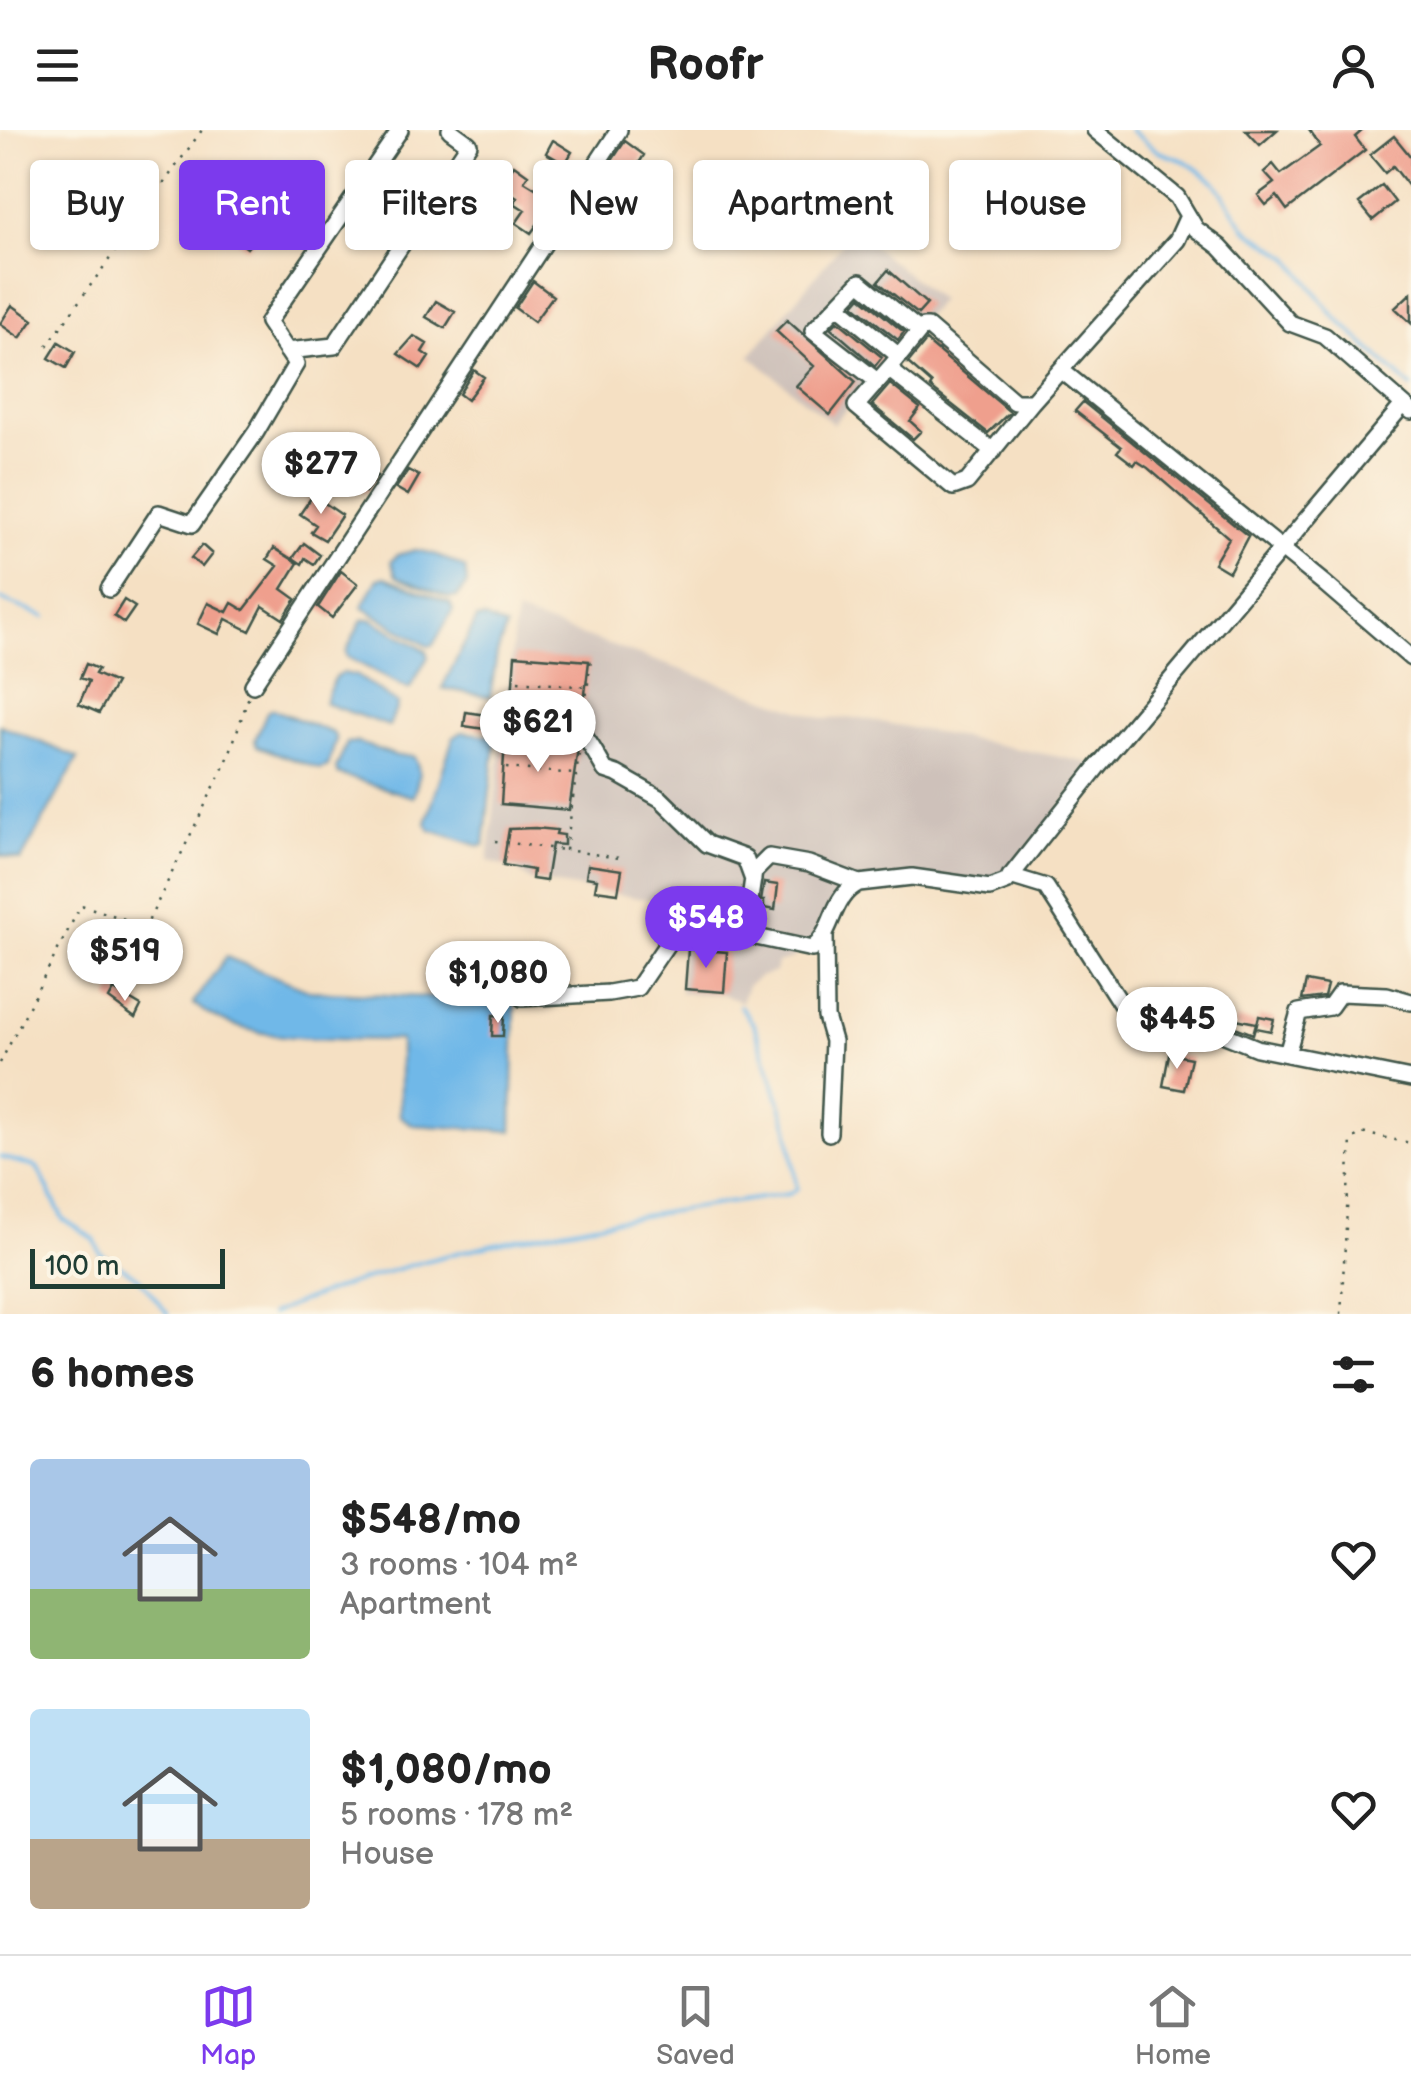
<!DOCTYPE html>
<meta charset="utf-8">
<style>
body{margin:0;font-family:"Balsamiq Sans",sans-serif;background:#f6f6f6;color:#222;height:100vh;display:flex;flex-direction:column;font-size:38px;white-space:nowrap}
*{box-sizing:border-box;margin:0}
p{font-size:32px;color:#767676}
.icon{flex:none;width:55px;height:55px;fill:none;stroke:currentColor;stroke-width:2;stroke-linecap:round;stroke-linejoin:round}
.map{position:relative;height:1184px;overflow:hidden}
.panel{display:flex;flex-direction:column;background:#fff;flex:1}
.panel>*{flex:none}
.hud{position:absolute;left:30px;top:30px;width:1352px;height:90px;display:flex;gap:20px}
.scale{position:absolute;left:30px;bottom:25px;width:195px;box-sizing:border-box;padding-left:10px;border:5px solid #1f3d34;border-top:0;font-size:28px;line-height:35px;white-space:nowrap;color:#1f3d34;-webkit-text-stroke:8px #fcf5e5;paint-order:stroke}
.price{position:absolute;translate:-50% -85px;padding:0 22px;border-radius:35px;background:#fff;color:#222;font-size:32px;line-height:65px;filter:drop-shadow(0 2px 5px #0008)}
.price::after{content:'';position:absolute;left:50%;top:60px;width:30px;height:22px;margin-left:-15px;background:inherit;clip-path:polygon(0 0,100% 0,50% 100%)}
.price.current{background:#7c3aed;color:#fff}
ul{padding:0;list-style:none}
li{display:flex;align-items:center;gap:30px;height:250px;padding:0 30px}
li span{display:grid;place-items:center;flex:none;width:280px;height:200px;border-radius:10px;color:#555}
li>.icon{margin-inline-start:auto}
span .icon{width:120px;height:120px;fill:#fffc;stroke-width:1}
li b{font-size:42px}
h2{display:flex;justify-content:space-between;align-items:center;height:120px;padding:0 30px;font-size:42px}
.pill{padding:0 35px;border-radius:10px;background:#fff;box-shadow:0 2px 8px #0004;font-size:35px;line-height:90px}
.pill.current{background:#7c3aed;color:#fff}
header{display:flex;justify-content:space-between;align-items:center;height:130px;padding:0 30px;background:#fff;font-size:45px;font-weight:600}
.tab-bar{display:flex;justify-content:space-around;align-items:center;height:140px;border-top:2px solid #e0e0e0;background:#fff;font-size:28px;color:#767676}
.tab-bar a{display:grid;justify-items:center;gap:5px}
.tab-bar .current{color:#7c3aed}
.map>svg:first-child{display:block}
.industrial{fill:#cec1ba}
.water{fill:#70b8e8;stroke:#487a8e;stroke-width:2.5}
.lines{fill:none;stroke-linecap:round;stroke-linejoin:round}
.stream{stroke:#70b8e8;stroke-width:4}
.building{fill:#ef9f8d}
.street-casing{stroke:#3f5549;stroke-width:20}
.path{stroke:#3f5549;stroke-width:2.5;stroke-dasharray:2.5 8;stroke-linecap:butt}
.street{stroke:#fff;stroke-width:15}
</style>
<header><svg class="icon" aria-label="menu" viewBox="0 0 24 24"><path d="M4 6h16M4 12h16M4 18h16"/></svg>Roofr<svg class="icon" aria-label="person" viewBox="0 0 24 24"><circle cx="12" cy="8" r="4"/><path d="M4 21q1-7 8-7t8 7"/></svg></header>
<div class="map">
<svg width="1411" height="1184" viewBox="0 0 1411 1184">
<rect width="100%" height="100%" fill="#fcf5e5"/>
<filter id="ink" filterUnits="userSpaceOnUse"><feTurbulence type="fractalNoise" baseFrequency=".01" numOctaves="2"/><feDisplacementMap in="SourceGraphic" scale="20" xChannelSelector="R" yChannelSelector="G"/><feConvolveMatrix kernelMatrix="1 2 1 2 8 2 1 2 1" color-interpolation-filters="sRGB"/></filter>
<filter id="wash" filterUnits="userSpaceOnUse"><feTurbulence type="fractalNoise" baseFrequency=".0048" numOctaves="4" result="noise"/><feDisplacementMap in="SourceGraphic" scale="40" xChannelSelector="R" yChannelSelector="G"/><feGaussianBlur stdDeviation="2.25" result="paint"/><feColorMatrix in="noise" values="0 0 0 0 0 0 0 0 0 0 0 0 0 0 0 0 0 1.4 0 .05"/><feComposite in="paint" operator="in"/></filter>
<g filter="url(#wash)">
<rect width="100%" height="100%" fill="#f5e0c3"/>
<path class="industrial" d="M 853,100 L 940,170 L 833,294 L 750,226 Z
M 516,483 L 825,589 L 860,588 L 1096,634 L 1000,753 L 883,748 L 830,777 L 810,816 L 791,829 L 777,833 L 775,842 L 759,847 L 747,856 L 741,872 L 721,864 L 680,863 L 683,775 L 531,751 L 518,741 L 488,731 Z"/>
<path class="water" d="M 416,420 L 437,425 L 465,438 L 467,454 L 457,467 L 450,468 L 396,446 L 391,431 L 398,425 Z
M 385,447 L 450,473 L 453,480 L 433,515 L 428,516 L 362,477 L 378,449 Z
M 485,488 L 506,498 L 497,523 L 490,567 L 442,558 L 477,489 Z
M 371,489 L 426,521 L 428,527 L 409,559 L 347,527 L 346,522 L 362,490 Z
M 343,543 L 357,546 L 398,574 L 389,596 L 324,573 L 335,547 Z
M 272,579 L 333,603 L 336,609 L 328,636 L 320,639 L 257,616 L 255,610 L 267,582 Z
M 0,595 L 78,628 L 21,730 L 0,725 Z
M 462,602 L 492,606 L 495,616 L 484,715 L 480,716 L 430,700 L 426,693 L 453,608 Z
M 356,612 L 397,626 L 413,626 C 423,641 418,651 413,667 L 338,644 L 336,639 L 347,613 Z
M 226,827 L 311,861 L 515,872 L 512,1001 L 413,995 L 400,986 L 400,910 C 336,908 245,916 193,873 Z"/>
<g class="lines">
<path class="stream" d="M 1130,0 L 1159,22 L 1185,31 L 1215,52 L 1246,99 L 1290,128 L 1334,186 L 1411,257
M 0,469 L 45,487
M 0,1027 L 37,1037 L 63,1089 L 94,1109 L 101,1124 L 139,1148 L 168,1184
M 271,1184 C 434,1114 615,1089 789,1064 L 797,1059 L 788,997 L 754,895 L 740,876"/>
</g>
<g id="blocks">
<path class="building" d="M 1246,0 L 1277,0 L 1260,15 Z
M 1309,0 L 1363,0 L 1355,7 L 1365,20 L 1287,80 L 1277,66 L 1266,75 L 1258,65 L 1274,53 L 1264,42 L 1273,34 L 1281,44 L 1320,16 Z
M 1394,6 L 1411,27 L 1411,59 L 1393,36 L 1385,43 L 1370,25 Z
M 553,10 L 572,22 L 565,34 L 546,23 Z
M 625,11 L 644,25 L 630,48 L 611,32 Z
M 514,35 L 528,45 L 524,51 L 555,70 L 531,103 L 516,93 L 525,80 L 514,73 L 517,68 L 499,56 Z
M 1382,55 L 1395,72 L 1373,90 L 1359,73 Z
M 237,73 L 266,95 L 247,118 L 232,106 L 236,101 L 223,91 Z
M 888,140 L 927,174 L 918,184 L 878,152 Z
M 533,151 L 553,166 L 534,192 L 515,178 Z
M 1411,163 L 1411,193 L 1395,178 Z
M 861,167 L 904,202 L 898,210 L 854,175 Z
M 436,171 L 455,182 L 445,198 L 426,187 Z
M 12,175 L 33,190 L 20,208 L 0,194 Z
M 787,190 L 856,252 L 830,285 L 796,256 L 814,236 L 776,201 Z
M 838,191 L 882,227 L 875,236 L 831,198 Z
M 414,206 L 427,214 L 422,222 L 429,227 L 421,239 L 398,224 Z
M 926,211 L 1010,282 L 988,303 L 936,262 L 930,257 L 932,254 L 908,233 Z
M 59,212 L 75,222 L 66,238 L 49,228 Z
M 474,240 L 484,247 L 467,270 L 459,264 Z
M 890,254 L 920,278 L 910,291 L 921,301 L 913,309 L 872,275 Z
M 1083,272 L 1248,406 L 1229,442 L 1214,433 L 1229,408 L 1148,338 L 1137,331 L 1134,335 L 1117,322 L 1121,317 L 1075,281 Z
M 356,331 L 377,346 L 365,362 L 344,347 Z
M 408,340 L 419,346 L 408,365 L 396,358 Z
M 313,365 L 342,385 L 325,410 L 311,402 L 316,395 L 300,384 Z
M 304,413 L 320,425 L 314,434 L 305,428 L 302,434 L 293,428 Z
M 202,415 L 212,424 L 202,437 L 191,428 Z
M 274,418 L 298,433 L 282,459 L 296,469 L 283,489 L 263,476 L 250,501 L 226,489 L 219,504 L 198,494 L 208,473 L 227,482 L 232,473 L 244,480 L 278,436 L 267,429 Z
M 341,441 L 358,454 L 332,488 L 318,477 Z
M 124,470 L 135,477 L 124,493 L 114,486 Z
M 515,525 L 589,531 L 582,589 L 563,582 L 511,580 Z
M 86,534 L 98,539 L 95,544 L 116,553 L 99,583 L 79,574 L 89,551 L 80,548 Z
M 466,582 L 494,586 L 492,600 L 464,596 Z
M 505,610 L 578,618 L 569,680 L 501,674 Z
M 535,698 L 557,700 L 556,704 L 564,705 L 564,715 L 552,714 L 546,751 L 532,749 L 533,740 L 503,735 L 509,699 Z
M 588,735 L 622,740 L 618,763 L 595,760 L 597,749 L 586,747 Z
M 764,753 L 778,755 L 775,780 L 764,778 L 764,771 L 761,771 Z
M 697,772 L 714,777 L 711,787 L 694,782 Z
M 688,819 L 727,822 L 724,862 L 685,859 Z
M 1306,851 L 1327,855 L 1324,867 L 1302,870 Z
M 114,860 L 141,876 L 135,888 L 109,869 Z
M 493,885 L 504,886 L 503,906 L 492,906 Z
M 1259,886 L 1274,889 L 1271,901 L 1256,898 Z
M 1236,889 L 1256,893 L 1253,904 L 1235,897 Z
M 1169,924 L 1191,928 L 1184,960 L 1163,956 Z"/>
</g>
</g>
<g filter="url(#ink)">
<use href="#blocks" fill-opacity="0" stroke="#3f5549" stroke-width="2.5"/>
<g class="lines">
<defs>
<path id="street" d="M 1095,0 L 1177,67 L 1196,99 L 1220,117 L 1290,193 L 1325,206 L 1411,281
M 838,176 L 899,226
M 287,221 L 334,216 L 469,14 L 450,0
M 892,235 L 856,276 L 953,357 L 967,352 L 1032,272
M 1061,240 L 1325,454 L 1411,528
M 877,251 L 813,201 L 860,152 L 920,201
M 993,321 L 895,244 L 892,235 L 923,197 L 928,197 L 1015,272 L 1032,272 L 1177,110 L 1187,88
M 109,459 L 159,383 L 192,394 L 256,302 L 296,234 L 268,192 L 400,0
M 253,555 L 619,0
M 515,590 C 576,595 574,584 605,640 L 617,644 L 661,669 L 707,714 L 745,728 L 753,750
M 1010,746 L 1046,757 L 1130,888 L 1215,901 L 1257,918 L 1411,949
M 727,802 L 749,775 L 754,742 L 769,727 L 809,734 L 859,753 L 912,747 L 990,758 L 1006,752 L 1098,636 L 1403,275
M 825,804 L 826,887 L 833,911 L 829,1003
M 522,868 L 609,863 L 637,858 L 673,805 L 687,798 L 747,805 L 812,819 C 835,801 830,767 859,753
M 1287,924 L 1299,882 L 1330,877 L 1340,863 L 1387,865 L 1411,872"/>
</defs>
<use href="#street" class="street-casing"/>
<path class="path" d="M 47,216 L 202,0
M 518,551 L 586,557
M 584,586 L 591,528
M 579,624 L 566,720 L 619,728
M 506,638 L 575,644
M 495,711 L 564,720
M 0,933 L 81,775 L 146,796 L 228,628 L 249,566
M 1341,1184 L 1351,1010 L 1361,1003 L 1411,1013"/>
<use href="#street" class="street"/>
</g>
</g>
</svg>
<div class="scale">100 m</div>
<b class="price" style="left:321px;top:387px">$277</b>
<b class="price" style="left:538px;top:645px">$621</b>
<b class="price current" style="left:706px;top:841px">$548</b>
<b class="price" style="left:125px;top:874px">$519</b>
<b class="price" style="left:498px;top:896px">$1,080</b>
<b class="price" style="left:1177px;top:942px">$445</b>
<div class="hud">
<a class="pill">Buy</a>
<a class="pill current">Rent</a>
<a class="pill">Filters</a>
<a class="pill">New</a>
<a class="pill">Apartment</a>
<a class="pill">House</a>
</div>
</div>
<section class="panel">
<h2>6 homes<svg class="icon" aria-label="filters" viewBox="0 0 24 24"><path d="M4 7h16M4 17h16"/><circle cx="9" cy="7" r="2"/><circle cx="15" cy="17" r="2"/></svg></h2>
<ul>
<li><span style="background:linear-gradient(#a9c7e8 65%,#8fb573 0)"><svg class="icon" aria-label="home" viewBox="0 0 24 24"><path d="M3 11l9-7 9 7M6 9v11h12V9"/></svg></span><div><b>$548/mo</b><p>3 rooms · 104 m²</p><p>Apartment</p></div><svg class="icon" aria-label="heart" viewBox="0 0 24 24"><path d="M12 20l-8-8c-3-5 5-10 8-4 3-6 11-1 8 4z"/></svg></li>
<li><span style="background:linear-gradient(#bfe0f5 65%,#b9a48a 0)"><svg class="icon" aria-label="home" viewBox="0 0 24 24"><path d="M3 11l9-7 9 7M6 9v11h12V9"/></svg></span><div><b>$1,080/mo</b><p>5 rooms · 178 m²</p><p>House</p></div><svg class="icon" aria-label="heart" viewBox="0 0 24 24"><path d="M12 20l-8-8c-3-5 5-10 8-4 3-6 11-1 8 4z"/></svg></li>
</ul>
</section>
<nav class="tab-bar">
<a class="current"><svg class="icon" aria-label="map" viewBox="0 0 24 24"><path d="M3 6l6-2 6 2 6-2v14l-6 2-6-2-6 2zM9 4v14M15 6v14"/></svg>Map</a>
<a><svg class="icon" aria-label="saved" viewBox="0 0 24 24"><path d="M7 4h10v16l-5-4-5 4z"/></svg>Saved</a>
<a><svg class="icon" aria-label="home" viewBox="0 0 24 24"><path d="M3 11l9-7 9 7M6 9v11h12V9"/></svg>Home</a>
</nav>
